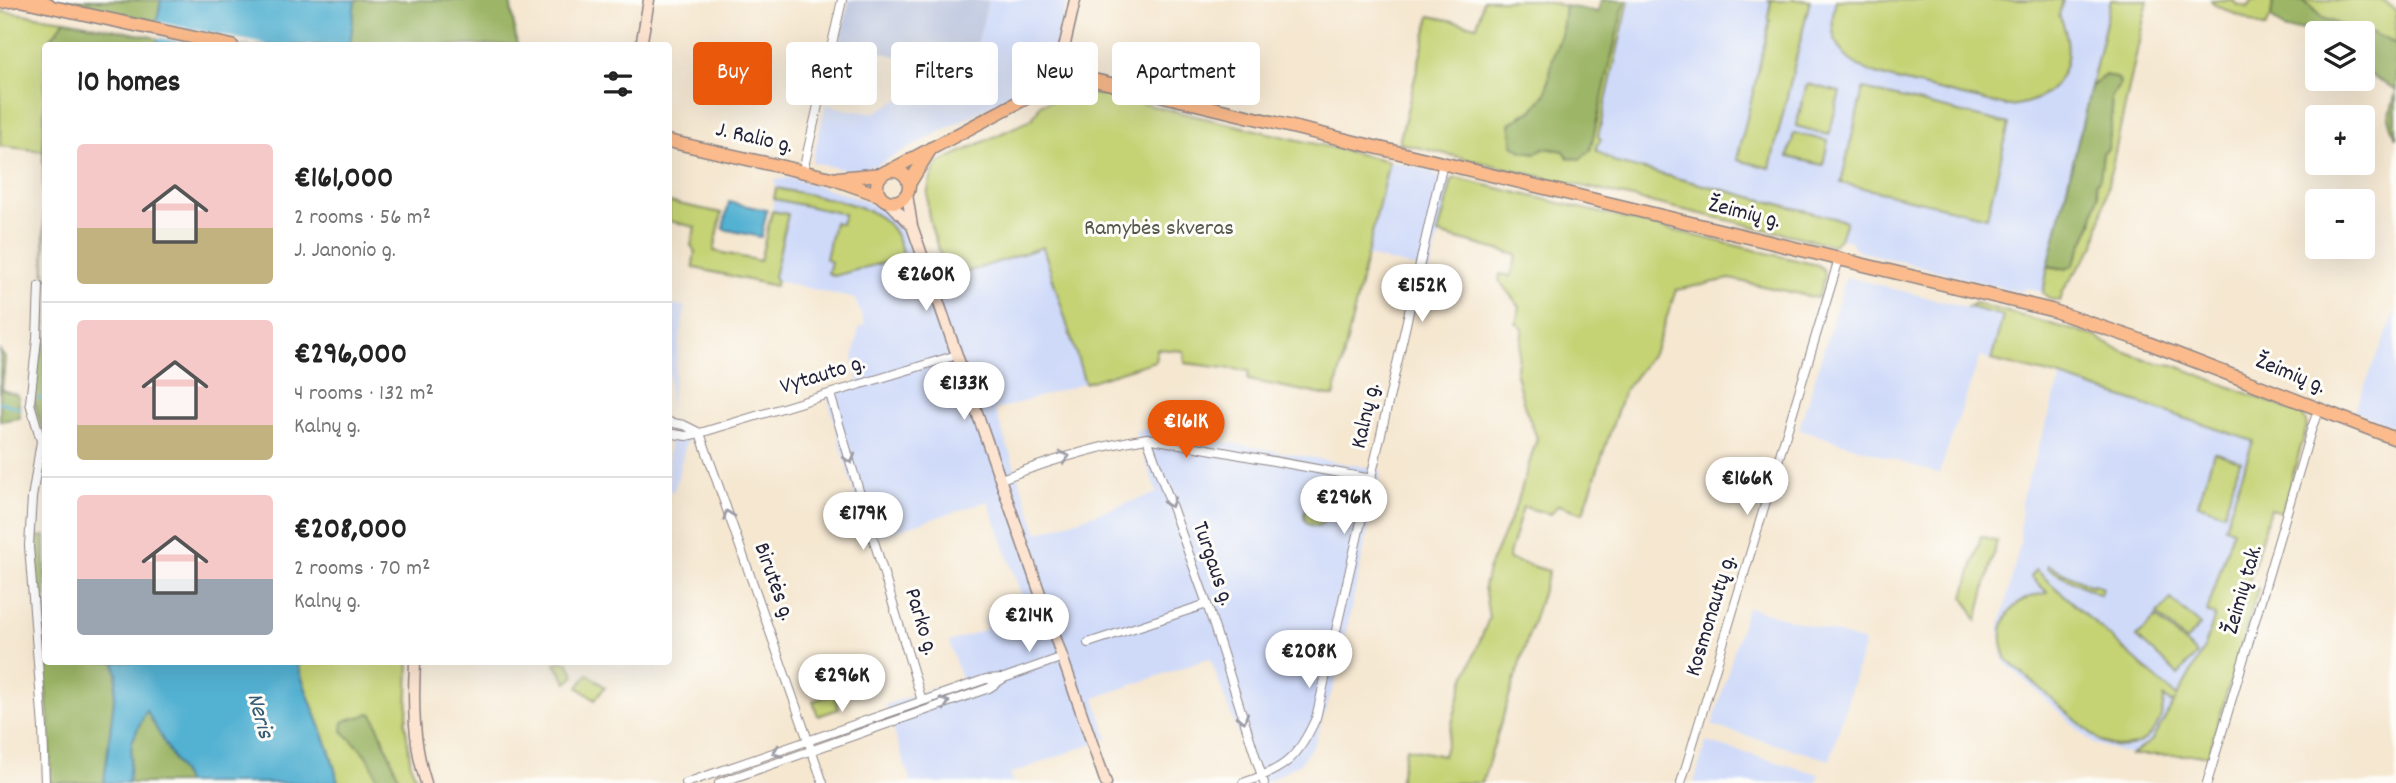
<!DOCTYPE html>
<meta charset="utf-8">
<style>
body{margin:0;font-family:Dekko,sans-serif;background:#f6f6f6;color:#222;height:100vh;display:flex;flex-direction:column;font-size:26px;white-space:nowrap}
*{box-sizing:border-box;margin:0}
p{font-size:23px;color:#767676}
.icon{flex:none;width:38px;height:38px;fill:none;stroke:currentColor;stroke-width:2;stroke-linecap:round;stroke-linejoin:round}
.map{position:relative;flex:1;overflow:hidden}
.details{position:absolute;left:42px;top:42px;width:630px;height:623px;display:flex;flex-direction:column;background:#fff;border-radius:7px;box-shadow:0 7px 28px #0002}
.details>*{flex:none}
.banner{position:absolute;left:693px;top:42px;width:665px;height:63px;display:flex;gap:14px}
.buttons{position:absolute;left:2305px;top:21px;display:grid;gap:14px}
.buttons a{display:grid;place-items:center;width:70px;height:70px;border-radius:7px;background:#fff;box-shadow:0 7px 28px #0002;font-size:35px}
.price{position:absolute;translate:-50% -60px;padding:0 16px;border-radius:24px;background:#fff;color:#222;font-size:23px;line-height:46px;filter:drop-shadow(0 2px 4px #0008)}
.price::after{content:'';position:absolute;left:50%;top:42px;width:21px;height:16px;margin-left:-10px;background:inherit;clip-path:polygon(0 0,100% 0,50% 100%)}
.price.active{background:#ea580c;color:#fff}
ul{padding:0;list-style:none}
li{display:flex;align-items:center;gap:21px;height:175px;padding:0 35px}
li+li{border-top:2px solid #e0e0e0}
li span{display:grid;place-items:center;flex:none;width:196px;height:140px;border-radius:7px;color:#555}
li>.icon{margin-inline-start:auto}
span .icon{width:84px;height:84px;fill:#fffc;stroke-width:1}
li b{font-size:30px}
h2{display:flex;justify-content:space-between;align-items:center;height:84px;padding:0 35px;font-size:30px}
.pill{padding:0 24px;border-radius:7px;background:#fff;box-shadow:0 7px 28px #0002;font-size:24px;line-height:63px}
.pill.active{background:#ea580c;color:#fff}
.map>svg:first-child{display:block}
.built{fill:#cfdaf9}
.industrial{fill:#bac4de}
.green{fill:#c5d375;stroke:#747a58;stroke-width:2}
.forest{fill:#9cb566;stroke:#5f6c50;stroke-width:2}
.water{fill:#53b1d2;stroke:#3a6a86;stroke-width:2}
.pier{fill:#f5e7d0}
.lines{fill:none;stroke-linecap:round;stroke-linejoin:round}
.stream{stroke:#53b1d2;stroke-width:2.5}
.street-casing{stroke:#8c8486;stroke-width:10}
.secondary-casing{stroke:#8c8486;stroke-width:13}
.primary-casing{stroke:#8c8486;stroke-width:15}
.highway-casing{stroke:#8c8486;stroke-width:17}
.street{stroke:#fff;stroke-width:8}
.secondary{stroke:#fde4d1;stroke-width:10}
.primary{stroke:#fbbb8c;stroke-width:12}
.highway{stroke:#fbbb8c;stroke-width:14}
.oneway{stroke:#9c9ca7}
.labels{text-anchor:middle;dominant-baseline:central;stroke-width:6;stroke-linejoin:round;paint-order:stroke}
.street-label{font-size:23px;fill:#22223b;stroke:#fdfcf7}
.park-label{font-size:23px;fill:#53574c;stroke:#fdfcf7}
.water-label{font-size:24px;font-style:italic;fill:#365b77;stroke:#fdfcf7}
</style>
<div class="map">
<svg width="2396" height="783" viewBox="0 0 2396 783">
<rect width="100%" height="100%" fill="#fdfcf7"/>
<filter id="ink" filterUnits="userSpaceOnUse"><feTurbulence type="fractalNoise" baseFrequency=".0143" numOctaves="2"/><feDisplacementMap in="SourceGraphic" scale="14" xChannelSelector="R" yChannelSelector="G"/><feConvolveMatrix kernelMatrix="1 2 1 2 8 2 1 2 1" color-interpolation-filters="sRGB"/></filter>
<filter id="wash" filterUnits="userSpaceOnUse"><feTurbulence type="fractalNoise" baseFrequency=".00686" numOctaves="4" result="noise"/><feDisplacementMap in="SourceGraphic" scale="28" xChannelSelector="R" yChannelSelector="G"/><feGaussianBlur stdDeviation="1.57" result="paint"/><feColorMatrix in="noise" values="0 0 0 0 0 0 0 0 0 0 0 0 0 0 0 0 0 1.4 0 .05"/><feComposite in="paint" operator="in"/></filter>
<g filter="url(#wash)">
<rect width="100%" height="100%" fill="#f5e7d0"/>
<path class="built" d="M 988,0 L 1067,0 L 1053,56 L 1041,76 L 1031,84 L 877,165 L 857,169 L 842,169 L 812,162 L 826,104 L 853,111 L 875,112 L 936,80 L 931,65 L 978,42 Z
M 1629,0 L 1771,1 L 1768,18 L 1770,19 L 1771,168 L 1810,0 L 2111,0 L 2043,293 L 2027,288 L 2020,292 L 1856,250 L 1851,241 L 1840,239 L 1845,220 L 1617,163 L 1602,155 L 1597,151 L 1596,146 L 1599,145 L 1600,138 L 1598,136 Z
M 1389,161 L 1432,171 L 1435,176 L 1452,180 L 1430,271 L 1367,256 Z
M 790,178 L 848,195 L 869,203 L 891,217 L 905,236 L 921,285 L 1043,247 L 1085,383 L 995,410 L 1038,533 L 1157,493 L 1135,431 L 1147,428 L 1381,470 L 1336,679 L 1314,744 L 1300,763 L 1265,783 L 1256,783 L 1210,658 L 1095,698 L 1108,738 L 1010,774 L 1013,783 L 911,783 L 885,705 L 961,679 L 949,642 L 986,629 L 984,618 L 1024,603 L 988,501 L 867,540 L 826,392 L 859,382 L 853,358 L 859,327 L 865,325 L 855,299 L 777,281 L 774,277 L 788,215 L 772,211 L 776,188 L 774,180 Z
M 1846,277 L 2003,316 L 1991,360 L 1980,357 L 1939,474 L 1799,429 Z
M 669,280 L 673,281 L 670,304 L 685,307 L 669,410 Z
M 2396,311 L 2396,427 L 2354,411 Z
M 2061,377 L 2253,441 L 2225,526 L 2234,530 L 2207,613 L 2215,615 L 2204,649 L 2152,740 L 2131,755 L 2094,744 L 2004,662 L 1999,630 L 2020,543 L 2021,501 Z
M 669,425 L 689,430 L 674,492 L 669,490 Z
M 1747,607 L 1865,642 L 1830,760 L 1712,726 Z
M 1706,742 L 1819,774 L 1817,783 L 1694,783 Z"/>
<path class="industrial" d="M 849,0 L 988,0 L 978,42 L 931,65 L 840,42 Z"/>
<path class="green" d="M 1483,0 L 1535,0 L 1565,6 L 1562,32 L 1553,57 L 1546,93 L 1532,111 L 1520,116 L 1522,151 L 1535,153 L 1543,148 L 1564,151 L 1626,0 L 1629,0 L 1598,136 L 1601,140 L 1596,146 L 1597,151 L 1617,163 L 1846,221 L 1840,239 L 1833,245 L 1399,143 L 1430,16 L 1477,26 Z
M 1767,0 L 1810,0 L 1770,168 L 1737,160 L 1770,20 L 1768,18 L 1771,1 Z
M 1836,0 L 2063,0 L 2059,15 C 2082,61 2058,104 2006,106 C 1980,100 1953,94 1926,87 C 1879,76 1817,67 1836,0 Z
M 2111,0 L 2148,0 L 2095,245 L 2064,289 L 2060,301 L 2050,299 L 2043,293 L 2048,266 L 2058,269 L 2078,255 L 2092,223 L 2098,195 L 2096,184 L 2100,177 L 2103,153 L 2108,149 L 2112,119 L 2111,98 L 2118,87 L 2105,75 L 2091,87 Z
M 2211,0 L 2233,0 L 2236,4 L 2248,7 L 2253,0 L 2273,0 L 2271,17 L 2265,28 L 2215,5 Z
M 2303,0 L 2382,0 L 2396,11 L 2396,44 L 2372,33 L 2346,27 L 2322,18 Z
M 0,11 L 65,20 L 50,40 L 50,45 L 46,46 L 43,151 L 0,146 Z
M 1807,84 L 1840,92 L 1829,135 L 1796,126 Z
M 1863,89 L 2009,124 L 1987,217 L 1841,183 Z
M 1082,93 L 1105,95 L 1389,161 L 1334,397 L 1248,380 L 1249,371 L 1185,363 L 1184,351 L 1157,349 L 1155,361 L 1085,383 L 1043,247 L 949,278 C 936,239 914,202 938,163 L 1032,119 L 1041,104 Z
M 1794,133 L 1828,141 L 1823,165 L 1788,157 Z
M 1456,178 L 1817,265 L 1823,269 L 1825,276 L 1818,298 L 1730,279 L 1676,290 L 1656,349 L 1624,391 L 1583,513 L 1558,505 L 1551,514 L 1523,507 L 1508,559 L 1549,571 L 1482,783 L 1399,783 L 1406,748 L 1443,756 L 1463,683 L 1489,618 L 1484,586 L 1488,570 L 1517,503 L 1537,438 L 1524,405 L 1516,374 L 1523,329 L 1516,323 L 1520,307 L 1499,281 L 1500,274 L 1511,276 L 1517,255 L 1438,234 L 1452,180 Z
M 776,188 C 806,195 865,201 887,223 C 896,232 900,245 904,257 L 834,276 L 828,273 L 831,262 L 826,259 L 834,222 L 841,224 L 844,214 L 774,199 Z
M 669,202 L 722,213 L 714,251 L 760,261 L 772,211 L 788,214 L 774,277 L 777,281 L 775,286 L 695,268 L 693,265 L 695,250 L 691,246 L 695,227 L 669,221 Z
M 1975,303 L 2094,336 L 2113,347 L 2153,362 L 2174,365 L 2300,414 L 2305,419 L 2307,426 L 2282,512 L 2270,509 L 2250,578 L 2248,586 L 2258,589 L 2208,755 L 2131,755 L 2152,740 L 2175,701 L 2171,703 L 2164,697 C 2163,734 2136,758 2100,741 L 2007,660 C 1992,624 2011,597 2048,593 L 2031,577 L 2036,570 L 2177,697 L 2204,649 L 2215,616 L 2207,612 L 2233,530 L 2225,527 L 2253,441 L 2061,377 L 1991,360 L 2003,316 L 1968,307 Z
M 2214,452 L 2240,461 L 2224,513 L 2198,504 Z
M1304 515a11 11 0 1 1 22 0a11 11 0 1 1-22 0Z
M 1981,536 L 1997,541 L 1977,621 L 1964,597 Z
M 2048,565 L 2092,586 L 2093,584 L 2103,588 L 2100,595 L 2047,568 Z
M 2171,599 L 2200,625 L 2186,641 L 2157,614 Z
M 2156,617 L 2197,654 L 2178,675 L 2137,637 Z
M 297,662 L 409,662 L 407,718 L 405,721 L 411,766 L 418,783 L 338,783 C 330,741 308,703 297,662 Z
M 558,662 L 568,662 L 575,676 L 567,683 L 555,664 Z
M 588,674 L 605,687 L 595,700 L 578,687 Z
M 834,694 L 839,709 L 818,716 L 813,701 Z"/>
<path class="forest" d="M 62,0 L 161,0 L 157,22 Z
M 355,0 L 510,0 L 517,45 L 350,46 Z
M 1601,0 L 1626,0 L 1622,12 L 1590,151 L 1580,159 L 1568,158 L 1564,151 L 1543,148 L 1536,153 L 1522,151 L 1513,145 L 1510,123 L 1532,111 L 1546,93 L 1553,57 L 1562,32 L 1565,6 L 1598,12 Z
M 2273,0 L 2303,0 L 2322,18 L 2346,27 L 2372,33 L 2396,44 L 2396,139 L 2389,118 L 2396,91 L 2384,82 L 2363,71 L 2362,33 L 2322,33 L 2314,29 L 2285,30 L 2271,17 Z
M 65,20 L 158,38 L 158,45 L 50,46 L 50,40 Z
M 2105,75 L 2118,79 L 2120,84 L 2111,98 L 2112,119 L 2109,141 L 2108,149 L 2103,153 L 2100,177 L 2096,184 L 2098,195 L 2092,223 L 2073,266 L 2066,269 L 2048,266 L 2091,87 Z
M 45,108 L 45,430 L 42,430 L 33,398 L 42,336 L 45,282 L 43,151 Z
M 0,351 L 5,358 L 2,390 L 18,395 L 20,418 L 0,421 Z
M 45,536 L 46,662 L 115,662 L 117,673 L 104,783 L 50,783 L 50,737 L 32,537 Z
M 146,709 L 187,783 L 128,783 L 132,742 Z
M 368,713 L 373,714 L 401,783 L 378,783 C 371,755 361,750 342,731 L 343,722 C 352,717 360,719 368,713 Z"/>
<path class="water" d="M 161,0 L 355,0 L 350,45 L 158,46 L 157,22 Z
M 729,202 L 767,210 L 761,237 L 723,229 Z
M 115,662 L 297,662 C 308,703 330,741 338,783 L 187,783 L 146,710 L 132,742 L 128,783 L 104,783 L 117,674 Z"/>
<path class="pier" d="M 154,21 L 268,45 L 195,45 L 154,37 Z"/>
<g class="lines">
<path class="stream" d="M 38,399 L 46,395
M 0,402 L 20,408"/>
</g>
</g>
<g filter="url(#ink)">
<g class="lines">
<defs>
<path id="street" d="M 803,171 L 842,0
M 39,286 L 37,339 L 30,403 L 41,441 L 32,498 L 29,546 L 43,728 L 45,783
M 830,394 L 922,701
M 668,422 L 684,425 L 700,433
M 668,433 L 686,436 L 700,433 L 957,355
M 700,433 L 823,783
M 1147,438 L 1207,604 L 1264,783
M 1001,479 C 1049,461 1096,446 1147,438 L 1372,479
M 1088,643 L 1207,604
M 686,783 L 986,679 L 1002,678
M 719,783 L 989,688 L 1004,678 L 1063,657
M 1243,783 C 1285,769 1298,758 1316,718 L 1443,163
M 1681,783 L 1839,259
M 2207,783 L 2312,427 L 2319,409"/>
<path id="secondary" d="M 641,46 L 649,0
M 1059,70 L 1075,0
M 907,194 L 912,226 L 1106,783
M 888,201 L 912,226
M 415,662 C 413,702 413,744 426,783"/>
<path id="primary" d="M 20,0 L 232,46
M 0,2 L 21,0
M1044 82a12 12 0 1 1 24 0a12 12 0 1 1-24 0Z
M 1068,80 L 1089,79 L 1147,92 L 2051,310 L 2143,341 L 2396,439
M 668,141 L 831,178 L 879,195
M877 186a16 16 0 1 1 32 0a16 16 0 1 1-32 0Z
M 891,170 L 1045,88
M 838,178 L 881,174
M 909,184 L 931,148"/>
<path id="highway" d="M 34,0 L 48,5"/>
</defs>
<use href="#street" class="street-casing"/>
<use href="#secondary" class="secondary-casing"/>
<use href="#primary" class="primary-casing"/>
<use href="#highway" class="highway-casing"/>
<use href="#street" class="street"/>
<use href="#secondary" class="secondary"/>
<use href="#primary" class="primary"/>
<use href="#highway" class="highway"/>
</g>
<defs><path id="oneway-chevron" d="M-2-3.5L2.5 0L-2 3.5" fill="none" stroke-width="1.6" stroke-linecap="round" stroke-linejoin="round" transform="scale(1.75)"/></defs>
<g class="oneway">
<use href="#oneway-chevron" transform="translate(1065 457) rotate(-14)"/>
<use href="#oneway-chevron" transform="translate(850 459) rotate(73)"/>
<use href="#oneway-chevron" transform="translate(1170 503) rotate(70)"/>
<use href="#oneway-chevron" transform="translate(728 515) rotate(-110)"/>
<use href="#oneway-chevron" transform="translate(945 703) rotate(-19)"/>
<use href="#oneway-chevron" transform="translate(1243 718) rotate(72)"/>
<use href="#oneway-chevron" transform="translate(777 752) rotate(161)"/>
</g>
</g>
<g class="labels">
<g class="street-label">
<text transform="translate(754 139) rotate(13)">J. Ralio g.</text>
<text transform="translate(1744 214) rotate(14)">Žeimių g.</text>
<text transform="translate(2290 375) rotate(22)">Žeimių g.</text>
<text transform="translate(823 376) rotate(-17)">Vytauto g.</text>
<text transform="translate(1367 416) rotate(-77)">Kalnų g.</text>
<text transform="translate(1212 564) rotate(71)">Turgaus g.</text>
<text transform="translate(773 582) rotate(70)">Birutės g.</text>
<text transform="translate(2244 590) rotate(-74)">Žeimių tak.</text>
<text transform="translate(1712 616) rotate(-73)">Kosmonautų g.</text>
<text transform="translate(920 622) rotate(73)">Parko g.</text>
</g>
<g class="park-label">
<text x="1159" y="229">Ramybės skveras</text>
</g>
<g class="water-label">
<text transform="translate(259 716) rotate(74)">Neris</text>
</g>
</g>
</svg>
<div class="buttons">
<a><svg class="icon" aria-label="layers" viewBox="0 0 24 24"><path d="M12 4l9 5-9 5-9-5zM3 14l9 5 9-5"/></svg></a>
<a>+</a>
<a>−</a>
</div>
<b class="price" style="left:926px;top:313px">€260K</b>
<b class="price" style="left:1422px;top:324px">€152K</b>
<b class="price" style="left:964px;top:422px">€133K</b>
<b class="price active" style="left:1186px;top:460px">€161K</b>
<b class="price" style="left:1747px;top:517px">€166K</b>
<b class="price" style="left:1344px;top:536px">€296K</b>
<b class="price" style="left:863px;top:552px">€179K</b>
<b class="price" style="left:1029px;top:654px">€214K</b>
<b class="price" style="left:1309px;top:690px">€208K</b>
<b class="price" style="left:842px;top:714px">€296K</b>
<div class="banner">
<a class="pill active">Buy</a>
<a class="pill">Rent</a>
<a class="pill">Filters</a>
<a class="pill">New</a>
<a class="pill">Apartment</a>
</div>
<section class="details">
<h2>10 homes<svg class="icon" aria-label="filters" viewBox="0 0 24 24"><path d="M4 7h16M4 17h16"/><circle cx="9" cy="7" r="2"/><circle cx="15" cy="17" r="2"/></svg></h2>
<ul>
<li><span style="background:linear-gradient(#f6c9c9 60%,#c2b280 0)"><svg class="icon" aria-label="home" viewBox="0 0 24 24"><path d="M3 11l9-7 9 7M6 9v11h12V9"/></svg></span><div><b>€161,000</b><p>2 rooms · 56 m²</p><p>J. Janonio g.</p></div></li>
<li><span style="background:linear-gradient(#f6c9c9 75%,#c2b280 0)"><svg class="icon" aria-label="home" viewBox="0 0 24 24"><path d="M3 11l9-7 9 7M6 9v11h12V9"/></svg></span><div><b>€296,000</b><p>4 rooms · 132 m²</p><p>Kalnų g.</p></div></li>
<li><span style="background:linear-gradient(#f6c9c9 60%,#9aa5b1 0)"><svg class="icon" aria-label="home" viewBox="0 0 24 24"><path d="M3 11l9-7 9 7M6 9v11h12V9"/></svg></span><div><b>€208,000</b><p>2 rooms · 70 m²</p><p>Kalnų g.</p></div></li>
</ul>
</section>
</div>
